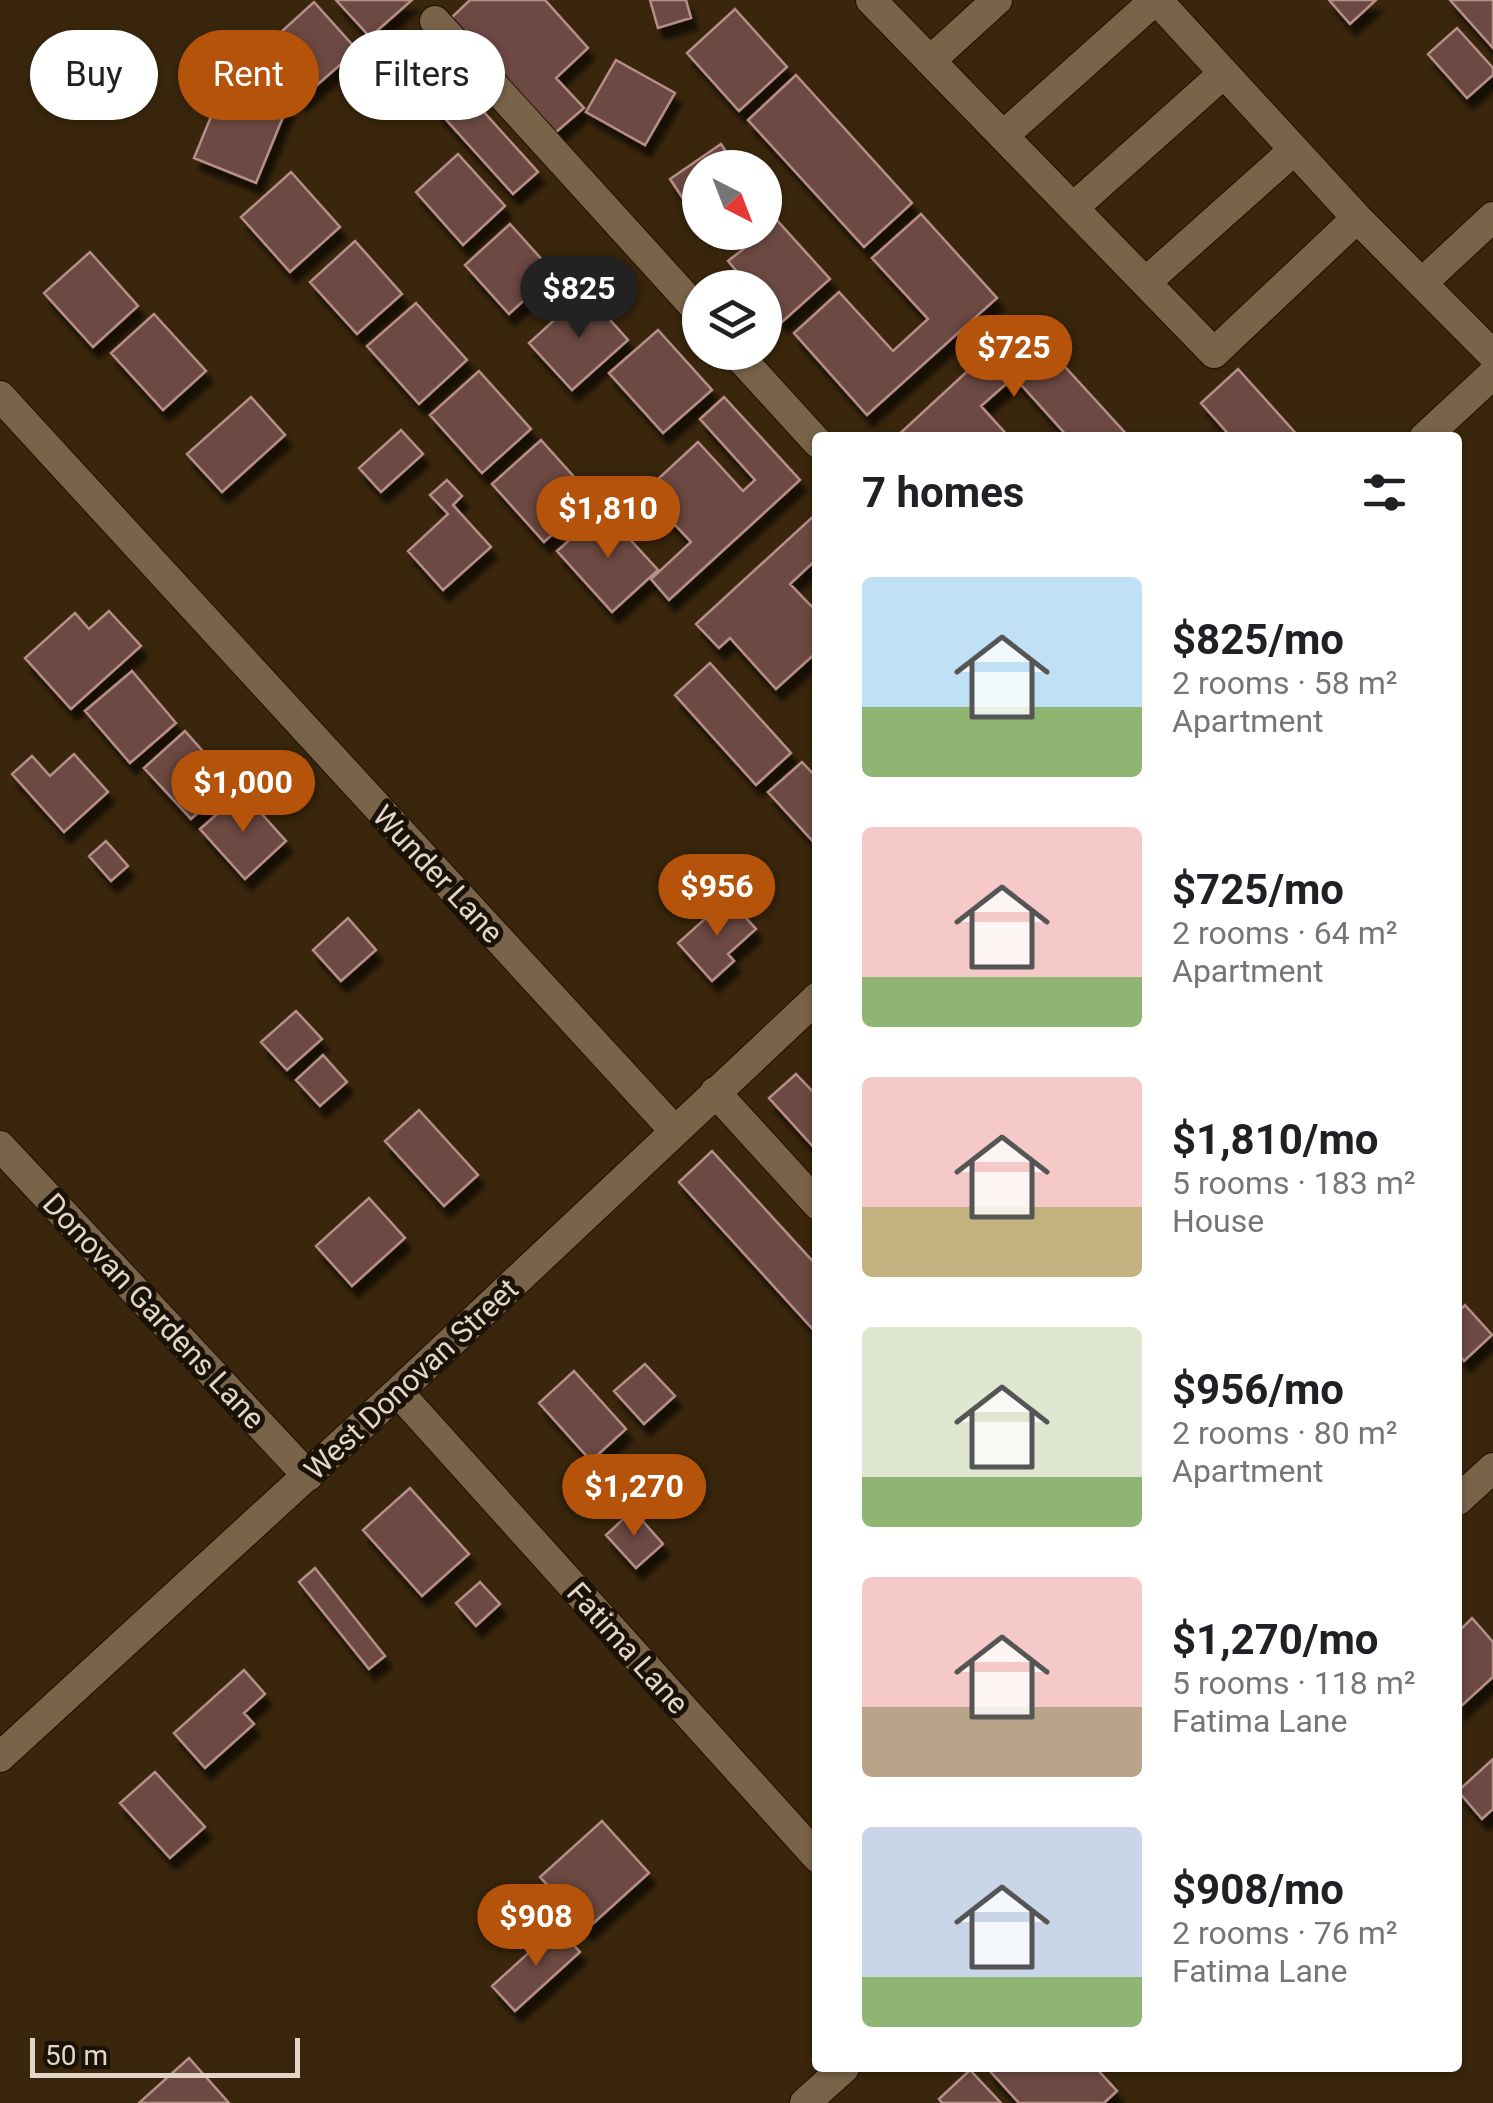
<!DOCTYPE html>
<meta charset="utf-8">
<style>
body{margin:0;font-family:Roboto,sans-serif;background:#f6f6f6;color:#202124;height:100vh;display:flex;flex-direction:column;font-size:38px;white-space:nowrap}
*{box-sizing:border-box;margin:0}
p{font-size:32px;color:#757577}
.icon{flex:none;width:55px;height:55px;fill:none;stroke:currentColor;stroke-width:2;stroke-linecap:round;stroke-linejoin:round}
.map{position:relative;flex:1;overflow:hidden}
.panel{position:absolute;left:812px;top:432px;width:650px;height:1640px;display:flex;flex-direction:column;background:#fff;border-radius:10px;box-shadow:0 2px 8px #0004}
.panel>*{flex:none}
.banner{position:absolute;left:30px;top:30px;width:632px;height:90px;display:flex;gap:20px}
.needle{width:65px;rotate:138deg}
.controls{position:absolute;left:682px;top:150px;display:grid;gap:20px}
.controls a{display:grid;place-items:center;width:100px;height:100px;border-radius:50%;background:#fff;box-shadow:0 2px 8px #0004;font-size:50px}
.scale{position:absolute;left:30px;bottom:25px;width:270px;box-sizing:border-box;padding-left:10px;border:5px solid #e3d6c7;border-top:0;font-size:28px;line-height:35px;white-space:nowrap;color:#e3d6c7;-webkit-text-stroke:8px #1a1107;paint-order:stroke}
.price{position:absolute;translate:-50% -85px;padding:0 22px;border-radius:35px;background:#b45309;color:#fff;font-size:32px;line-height:65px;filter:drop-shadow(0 2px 5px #0008)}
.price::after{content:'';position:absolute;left:50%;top:60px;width:30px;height:22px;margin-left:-15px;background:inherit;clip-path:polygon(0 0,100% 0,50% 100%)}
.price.current{background:#222;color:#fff}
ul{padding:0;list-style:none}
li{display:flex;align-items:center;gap:30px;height:250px;padding:0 50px}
li span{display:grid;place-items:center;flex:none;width:280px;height:200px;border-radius:10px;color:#555}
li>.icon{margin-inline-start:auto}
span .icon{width:120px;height:120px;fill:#fffc;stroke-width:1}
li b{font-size:42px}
h2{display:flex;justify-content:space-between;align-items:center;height:120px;padding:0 50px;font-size:42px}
.tag{padding:0 35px;border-radius:45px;background:#fff;box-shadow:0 2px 8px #0004;font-size:35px;line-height:90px}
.tag.current{background:#b45309;color:#fff}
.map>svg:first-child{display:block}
.building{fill:#6c4a43;stroke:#b68f88;stroke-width:2.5;filter:url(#shadow)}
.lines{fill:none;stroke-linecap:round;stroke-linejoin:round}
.minor-casing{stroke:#200e00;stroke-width:32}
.minor{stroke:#7a6449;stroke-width:30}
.labels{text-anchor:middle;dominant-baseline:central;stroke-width:10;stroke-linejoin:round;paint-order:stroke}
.street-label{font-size:30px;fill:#e3d6c7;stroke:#1a1107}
</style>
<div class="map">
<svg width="1493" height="2103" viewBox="0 0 1493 2103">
<defs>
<filter id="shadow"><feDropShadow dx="6" dy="11" stdDeviation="2.5" flood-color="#0009"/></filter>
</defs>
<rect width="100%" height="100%" fill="#39260c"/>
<path class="building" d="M 336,0 L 412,0 L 370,37 Z
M 470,0 L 545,0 L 588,48 L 556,78 L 584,108 L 555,133 L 451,18 Z
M 650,0 L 686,0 L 691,18 L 658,28 Z
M 1329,0 L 1376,0 L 1350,24 Z
M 1450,0 L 1493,0 L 1493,48 Z
M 314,2 L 357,50 L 300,100 L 258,53 Z
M 735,9 L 787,67 L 739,111 L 687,53 Z
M 1457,28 L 1493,68 L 1493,75 L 1467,98 L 1428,54 Z
M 420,41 L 538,172 L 513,194 L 395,63 Z
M 616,60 L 675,93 L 645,145 L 586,112 Z
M 796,75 L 912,203 L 864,247 L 748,120 Z
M 226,80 L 288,105 L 256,183 L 194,158 Z
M 721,144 L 737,168 L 700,168 L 700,224 L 670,179 Z
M 458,154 L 505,206 L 463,245 L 416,192 Z
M 291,172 L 340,227 L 290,272 L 241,217 Z
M 921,214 L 997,298 L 867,415 L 794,333 L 839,292 L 893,351 L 928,319 L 872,258 Z
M 775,218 L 830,279 L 782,322 L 765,303 L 765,288 L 751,288 L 728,261 L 765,232 Z
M 510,224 L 554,273 L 509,314 L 465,265 Z
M 355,241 L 402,294 L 357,334 L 310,282 Z
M 90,252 L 138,306 L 93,347 L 44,293 Z
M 585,292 L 628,340 L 572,390 L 529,343 Z
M 416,303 L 467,360 L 419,404 L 367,346 Z
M 154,314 L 206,371 L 163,410 L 111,353 Z
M 658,330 L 712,390 L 663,433 L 609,373 Z
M 1000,341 L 1024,366 L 1046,346 L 1130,438 L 1069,438 L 1014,377 L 981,406 L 1010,438 L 895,438 Z
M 1238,369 L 1300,438 L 1232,438 L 1201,403 Z
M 479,371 L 531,429 L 482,473 L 430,415 Z
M 251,397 L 285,435 L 222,492 L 187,454 Z
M 724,397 L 800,480 L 669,600 L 651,579 L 691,542 L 644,492 L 698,442 L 743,491 L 755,480 L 700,419 Z
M 401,430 L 423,454 L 381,492 L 359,468 Z
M 541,440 L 593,498 L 544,542 L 492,484 Z
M 447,480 L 462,496 L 453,505 L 491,547 L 443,590 L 408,551 L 448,514 L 430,495 Z
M 603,510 L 658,570 L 612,612 L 557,551 Z
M 818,512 L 818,558 L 790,584 L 818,613 L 818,651 L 776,689 L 730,638 L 719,648 L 696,624 Z
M 109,611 L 141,646 L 71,709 L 25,658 L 75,613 L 89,629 Z
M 710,663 L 791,753 L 756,785 L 675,695 Z
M 132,671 L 176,723 L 130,763 L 85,711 Z
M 185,731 L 231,783 L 191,819 L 144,768 Z
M 74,754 L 108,792 L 64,832 L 12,774 L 32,756 L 50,776 Z
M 802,762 L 818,779 L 818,847 L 768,792 Z
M 242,792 L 286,841 L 245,879 L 200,829 Z
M 106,841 L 128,866 L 111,881 L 89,856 Z
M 728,898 L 756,929 L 728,954 L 734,961 L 712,981 L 678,943 Z
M 348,918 L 376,950 L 341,981 L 313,950 Z
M 296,1011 L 322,1039 L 287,1070 L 261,1042 Z
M 323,1055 L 347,1082 L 320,1106 L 296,1080 Z
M 796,1074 L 818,1097 L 818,1152 L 769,1098 Z
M 419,1110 L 478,1175 L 444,1206 L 385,1141 Z
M 712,1151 L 818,1267 L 818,1335 L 679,1182 Z
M 369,1198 L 405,1238 L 352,1286 L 316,1246 Z
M 1465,1305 L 1492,1335 L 1464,1361 L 1458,1354 L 1458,1312 Z
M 645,1364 L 675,1396 L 644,1424 L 614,1391 Z
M 574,1371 L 626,1429 L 591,1461 L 539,1403 Z
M 410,1488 L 469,1554 L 422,1596 L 363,1530 Z
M 633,1510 L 663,1544 L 636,1568 L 606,1535 Z
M 315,1568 L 385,1656 L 369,1669 L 299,1582 Z
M 480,1582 L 500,1604 L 476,1626 L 456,1603 Z
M 1472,1618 L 1493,1642 L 1493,1677 L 1458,1709 L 1458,1632 Z
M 244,1670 L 265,1694 L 244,1713 L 254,1724 L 205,1768 L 174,1733 Z
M 1493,1759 L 1493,1809 L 1482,1819 L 1458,1791 Z
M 155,1772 L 205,1827 L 170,1858 L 120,1803 Z
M 602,1821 L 649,1873 L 587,1929 L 540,1877 Z
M 557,1927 L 580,1952 L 515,2011 L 492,1986 Z
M 189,2058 L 229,2103 L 139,2103 Z
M 1096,2068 L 1117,2091 L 1104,2103 L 1019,2103 L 988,2069 Z
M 970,2070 L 1001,2103 L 942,2103 L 939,2099 Z"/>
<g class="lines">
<defs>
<path id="minor" d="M 871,0 L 1214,353 L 1357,218
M 1157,0 L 1357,218 L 1493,355
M 435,21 L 700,313
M 930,61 L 997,0
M 1003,136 L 1155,0
M 1073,208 L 1224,73
M 1146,282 L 1294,150
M 1422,283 L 1493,217
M 735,352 L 818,443
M 0,396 L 674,1130
M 1424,438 L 1493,374
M 715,1092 L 818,1205
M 0,1146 L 308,1476
M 398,1392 L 818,1858
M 1458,1500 L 1493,1468
M 0,1757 L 398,1392 L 818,997
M 805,2103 L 844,2068"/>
</defs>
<use href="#minor" class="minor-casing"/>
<use href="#minor" class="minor"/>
</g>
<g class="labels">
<g class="street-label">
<text transform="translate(438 874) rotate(47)">Wunder Lane</text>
<text transform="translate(154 1311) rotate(47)">Donovan Gardens Lane</text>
<text transform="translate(411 1379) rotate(-43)">West Donovan Street</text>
<text transform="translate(628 1648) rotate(48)">Fatima Lane</text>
</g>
</g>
</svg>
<div class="controls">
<a><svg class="needle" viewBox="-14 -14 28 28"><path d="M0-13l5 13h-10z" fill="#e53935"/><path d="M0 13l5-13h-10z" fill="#757577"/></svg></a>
<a><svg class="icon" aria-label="layers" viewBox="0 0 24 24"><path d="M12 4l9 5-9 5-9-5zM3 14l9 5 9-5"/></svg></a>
</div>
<div class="scale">50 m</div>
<b class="price current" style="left:579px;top:341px">$825</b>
<b class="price" style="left:1014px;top:400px">$725</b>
<b class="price" style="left:608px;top:561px">$1,810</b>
<b class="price" style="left:243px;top:835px">$1,000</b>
<b class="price" style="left:717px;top:939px">$956</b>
<b class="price" style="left:634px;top:1539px">$1,270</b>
<b class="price" style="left:536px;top:1969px">$908</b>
<div class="banner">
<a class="tag">Buy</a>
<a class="tag current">Rent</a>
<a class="tag">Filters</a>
</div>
<section class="panel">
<h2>7 homes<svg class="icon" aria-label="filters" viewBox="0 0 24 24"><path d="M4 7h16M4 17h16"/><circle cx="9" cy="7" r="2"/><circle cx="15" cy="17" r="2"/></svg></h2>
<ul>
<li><span style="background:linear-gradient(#bfe0f5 65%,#8fb573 0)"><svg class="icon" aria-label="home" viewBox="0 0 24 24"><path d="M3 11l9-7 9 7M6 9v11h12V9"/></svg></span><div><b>$825/mo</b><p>2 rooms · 58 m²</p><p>Apartment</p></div></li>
<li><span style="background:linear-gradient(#f6c9c9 75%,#8fb573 0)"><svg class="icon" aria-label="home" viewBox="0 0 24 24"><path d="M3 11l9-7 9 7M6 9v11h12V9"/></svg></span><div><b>$725/mo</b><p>2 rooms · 64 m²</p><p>Apartment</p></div></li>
<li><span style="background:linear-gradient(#f6c9c9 65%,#c2b280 0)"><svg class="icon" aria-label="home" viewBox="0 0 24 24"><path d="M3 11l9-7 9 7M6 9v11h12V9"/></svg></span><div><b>$1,810/mo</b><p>5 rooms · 183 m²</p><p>House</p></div></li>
<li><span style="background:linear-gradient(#dfe7d0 75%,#8fb573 0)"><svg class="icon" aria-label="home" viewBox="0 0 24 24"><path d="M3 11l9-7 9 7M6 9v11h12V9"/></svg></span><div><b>$956/mo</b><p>2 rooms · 80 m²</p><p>Apartment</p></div></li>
<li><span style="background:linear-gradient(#f6c9c9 65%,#b9a48a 0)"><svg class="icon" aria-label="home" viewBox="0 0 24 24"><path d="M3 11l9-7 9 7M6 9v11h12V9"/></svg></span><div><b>$1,270/mo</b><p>5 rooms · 118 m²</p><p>Fatima Lane</p></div></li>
<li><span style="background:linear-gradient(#c9d6e8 75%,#8fb573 0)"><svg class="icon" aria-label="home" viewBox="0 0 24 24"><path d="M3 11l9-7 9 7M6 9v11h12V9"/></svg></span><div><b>$908/mo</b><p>2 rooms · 76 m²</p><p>Fatima Lane</p></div></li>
</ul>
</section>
</div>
